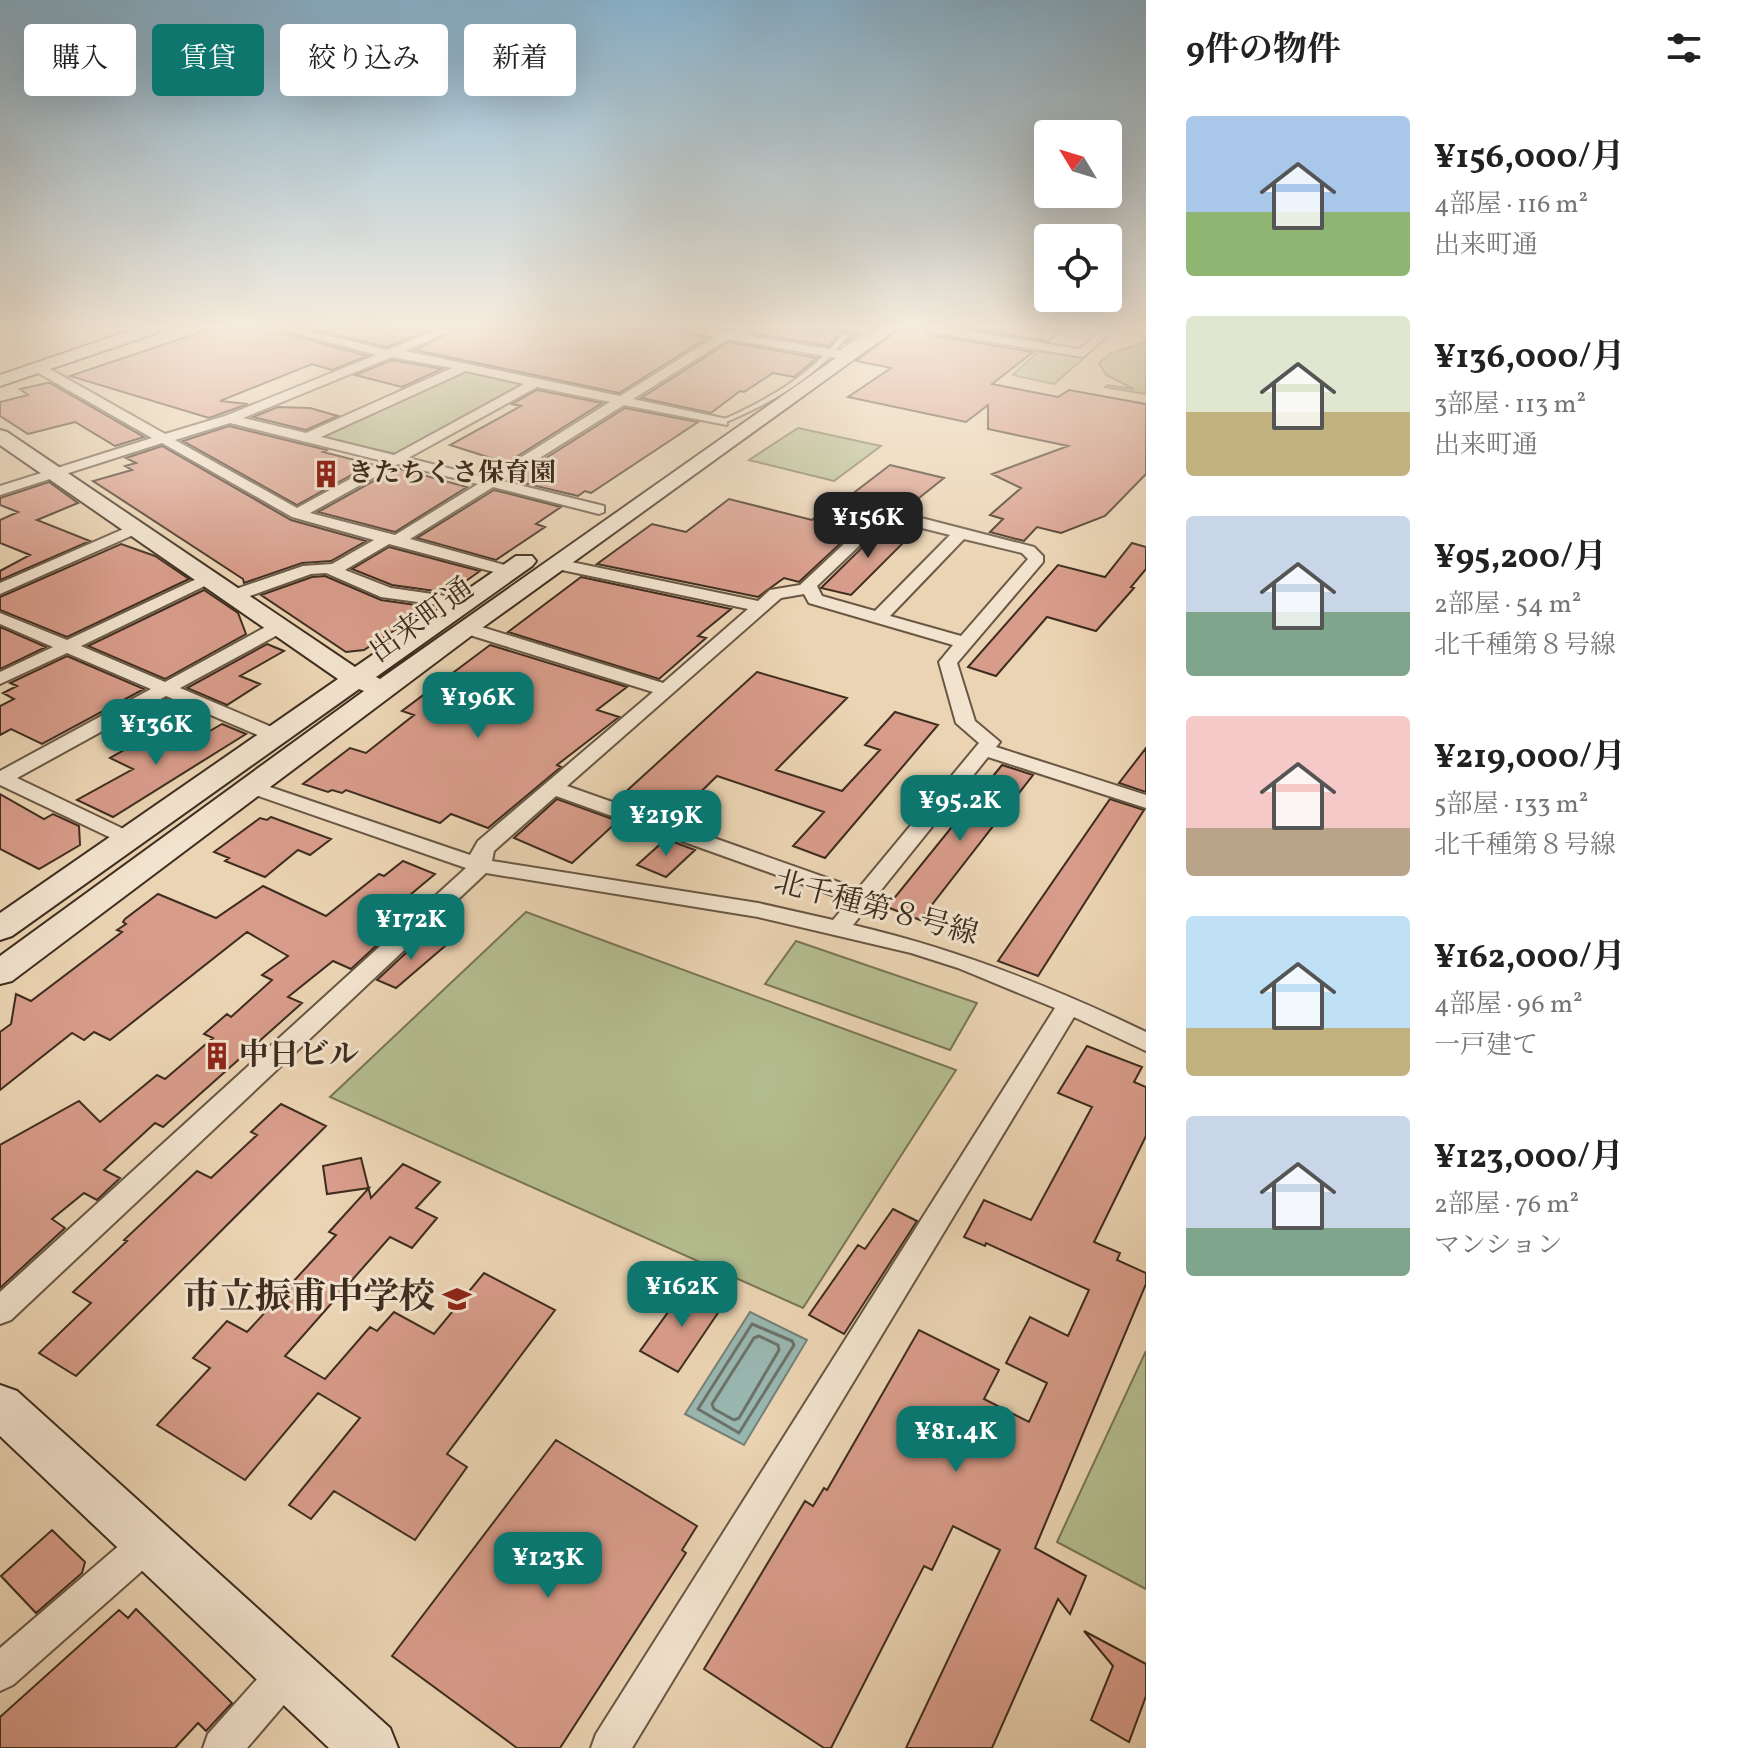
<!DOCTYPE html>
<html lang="ja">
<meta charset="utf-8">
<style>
body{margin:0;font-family:Vollkorn,"Noto Serif JP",serif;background:#f2f2f2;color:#222;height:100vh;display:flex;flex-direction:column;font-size:30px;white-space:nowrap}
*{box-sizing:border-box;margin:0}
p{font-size:26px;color:#767676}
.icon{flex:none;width:44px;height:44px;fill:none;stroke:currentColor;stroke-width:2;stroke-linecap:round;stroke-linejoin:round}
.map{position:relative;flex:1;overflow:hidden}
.drawer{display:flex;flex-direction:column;background:#fff;width:600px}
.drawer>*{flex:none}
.banner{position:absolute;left:24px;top:24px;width:760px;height:72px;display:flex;gap:16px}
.needle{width:52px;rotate:308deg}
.controls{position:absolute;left:1034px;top:120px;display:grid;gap:16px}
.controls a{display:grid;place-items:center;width:88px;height:88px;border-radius:8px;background:#fff;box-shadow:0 8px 32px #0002;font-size:40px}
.price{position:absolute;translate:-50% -68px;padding:0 18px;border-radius:16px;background:#0f766e;color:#fff;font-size:26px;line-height:52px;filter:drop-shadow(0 2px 4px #0008)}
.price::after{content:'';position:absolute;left:50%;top:48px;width:24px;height:18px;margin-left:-12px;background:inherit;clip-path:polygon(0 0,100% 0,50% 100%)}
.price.active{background:#222;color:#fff}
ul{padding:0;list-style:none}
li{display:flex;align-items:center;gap:24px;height:200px;padding:0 40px}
li span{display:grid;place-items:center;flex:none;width:224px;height:160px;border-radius:8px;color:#555}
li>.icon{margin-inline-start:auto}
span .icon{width:96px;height:96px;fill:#fffc;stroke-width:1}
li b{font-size:34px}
h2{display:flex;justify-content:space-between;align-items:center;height:96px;padding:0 40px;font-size:34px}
.tag{padding:0 28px;border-radius:8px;background:#fff;box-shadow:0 8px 32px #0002;font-size:28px;line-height:72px}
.tag.active{background:#0f766e;color:#fff}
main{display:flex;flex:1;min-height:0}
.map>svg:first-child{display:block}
.green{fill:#b4bd8f;stroke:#797557;stroke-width:2}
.water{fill:#99b7b1;stroke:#758077;stroke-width:2}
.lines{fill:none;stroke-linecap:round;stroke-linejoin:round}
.shore{stroke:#6c7268;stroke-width:3}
.building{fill:#d89c8a;stroke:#3e2d1f;stroke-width:2}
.lane-casing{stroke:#695744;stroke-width:4}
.street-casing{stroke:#695744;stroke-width:4}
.secondary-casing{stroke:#3e2d1f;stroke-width:4}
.lane{fill:#f2e3ce;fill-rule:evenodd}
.street{fill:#f2e3ce;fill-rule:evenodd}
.secondary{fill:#f2e3ce;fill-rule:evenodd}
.labels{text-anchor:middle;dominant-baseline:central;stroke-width:6;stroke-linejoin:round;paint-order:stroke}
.far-poi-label{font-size:26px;font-weight:bold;fill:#3e2d1f;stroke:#f2e3ce;text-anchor:start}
.street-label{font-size:30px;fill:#3e2d1f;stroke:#f2e3ce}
.poi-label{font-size:30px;font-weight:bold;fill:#3e2d1f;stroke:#f2e3ce;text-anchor:start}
.near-poi-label{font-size:36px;font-weight:bold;fill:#3e2d1f;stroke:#f2e3ce;text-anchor:end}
</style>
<main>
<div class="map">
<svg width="1146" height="1748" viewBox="0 0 1146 1748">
<rect width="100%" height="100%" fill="#ebd4b3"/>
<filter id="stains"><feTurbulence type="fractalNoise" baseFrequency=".0025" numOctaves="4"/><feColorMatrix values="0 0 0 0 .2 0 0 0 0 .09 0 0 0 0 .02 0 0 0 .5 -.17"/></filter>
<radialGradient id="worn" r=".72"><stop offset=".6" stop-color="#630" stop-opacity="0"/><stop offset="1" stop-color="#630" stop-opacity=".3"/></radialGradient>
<path class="green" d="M 1146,342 L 1146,394 L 1105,387 L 1107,385 L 1134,389 L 1106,375 L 1099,363 L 1111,353 Z
M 1041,349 L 1086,356 L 1054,384 L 1013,375 Z
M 470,371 L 525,384 L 396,454 L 320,438 L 461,372 Z
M 798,428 L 881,446 L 834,481 L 749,460 Z
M 526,912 L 956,1070 L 803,1308 L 330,1097 Z
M 796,941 L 977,1003 L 950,1050 L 765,984 Z
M 1146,1351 L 1146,1589 L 1057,1542 Z"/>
<path class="water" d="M 750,1312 L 807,1340 L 744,1445 L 685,1414 Z"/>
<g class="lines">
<path class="shore" d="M 752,1324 L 792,1341 L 794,1345 L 739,1433 L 698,1409 Z
M 759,1336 L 778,1345 L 779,1350 L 739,1418 L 734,1420 L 714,1409 L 712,1404 L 754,1338 Z"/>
</g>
<path class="building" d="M 210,329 L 252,329 L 274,334 L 275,329 L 279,329 L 281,332 L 367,356 L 332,370 L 312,364 L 220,401 L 248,404 L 209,418 L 70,376 Z
M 311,329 L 432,329 L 387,347 Z
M 457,329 L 678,329 L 680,332 L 707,338 L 619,393 L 415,350 Z
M 746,329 L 832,329 L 859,333 L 845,344 L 851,335 L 841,332 L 829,346 L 744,332 Z
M 899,329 L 922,329 L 931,335 L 1033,352 L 992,384 L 1058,397 L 1069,390 L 1146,404 L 1146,474 L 1105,516 L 1061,533 L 1037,527 L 1024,541 L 990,532 L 1003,519 L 990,515 L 1021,488 L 992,474 L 1068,446 L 988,429 L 988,405 L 966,422 L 848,397 L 891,368 L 856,361 Z
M 968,329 L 1063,329 L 1048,341 Z
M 729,342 L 817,358 L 794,377 L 773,373 L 744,392 L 740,391 L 711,413 L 641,398 Z
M 392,360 L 442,369 L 402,387 L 355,375 Z
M 47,383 L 50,383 L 144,437 L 115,446 L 75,422 L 28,434 L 0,416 L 0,402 L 28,395 L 20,389 Z
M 537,390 L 602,403 L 494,471 L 497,460 L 450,445 L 521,406 L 512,404 Z
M 278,407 L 310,408 L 338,416 L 306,430 L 253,417 Z
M 625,408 L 698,422 L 591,493 L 585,491 L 578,496 L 511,480 Z
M 229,426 L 327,450 L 323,452 L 371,464 L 297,505 L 183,441 Z
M 162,446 L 291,520 L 366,541 L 331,561 L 302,563 L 244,583 L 243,579 L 93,481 L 132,470 L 125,466 L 136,463 L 126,458 Z
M 890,465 L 944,478 L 904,510 L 873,513 L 799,582 L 784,578 L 758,597 L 597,564 L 652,524 L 686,532 L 729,499 L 812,520 L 836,499 L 843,501 Z
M 397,468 L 467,487 L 395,532 L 318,512 Z
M 49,482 L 78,503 L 37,520 L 90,541 L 0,580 L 0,571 L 30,555 L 0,543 L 0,520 L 18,512 L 0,505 L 0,498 Z
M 494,490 L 561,507 L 536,524 L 545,527 L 496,560 L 417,538 Z
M 885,525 L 916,530 L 851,595 L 821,588 Z
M 1132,543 L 1146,547 L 1146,569 L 1131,587 L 1134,588 L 1096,631 L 1047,617 L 996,676 L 968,667 L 1058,565 L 1105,577 Z
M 121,544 L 155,556 L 189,579 L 67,637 L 0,610 L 0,597 Z
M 389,547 L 480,571 L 449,593 L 392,585 L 352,569 Z
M 325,576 L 381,600 L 430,607 L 364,650 L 346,652 L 261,595 L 312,577 Z
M 581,577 L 731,609 L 698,636 L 706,638 L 659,679 L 508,632 Z
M 204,590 L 238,613 L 246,634 L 165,679 L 88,646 Z
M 0,627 L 46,647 L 0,669 Z
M 267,644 L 284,651 L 240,676 L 260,684 L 227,705 L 187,688 Z
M 490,645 L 627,687 L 597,710 L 619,717 L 557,765 L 561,767 L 488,828 L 451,814 L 440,823 L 346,790 L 342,793 L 332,790 L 328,792 L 303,784 L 350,748 L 366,753 L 414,715 L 402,711 Z
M 67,656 L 144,689 L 42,744 L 11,729 L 0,735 L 0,706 L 14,699 L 3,693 L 17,686 L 10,683 Z
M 757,672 L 847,698 L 776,770 L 842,791 L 880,750 L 865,745 L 895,712 L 938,725 L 825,858 L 793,846 L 824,812 L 717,776 L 674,818 L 620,797 Z
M 222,724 L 246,734 L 113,817 L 77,800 L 133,769 L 110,758 L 151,735 L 158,733 L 185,745 Z
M 1146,748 L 1146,792 L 1119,783 Z
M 1002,765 L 1033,775 L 920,920 L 887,907 Z
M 0,794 L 44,819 L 53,814 L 79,826 L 80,845 L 39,869 L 0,849 Z
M 557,799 L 618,821 L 572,863 L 514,838 Z
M 1110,799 L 1144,810 L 1038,976 L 998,961 Z
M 271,817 L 331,839 L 310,855 L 298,850 L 265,877 L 225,861 L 229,858 L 214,852 L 260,818 L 267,820 Z
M 666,839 L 695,850 L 666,877 L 637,865 Z
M 403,861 L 435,874 L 385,916 L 401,923 L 351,969 L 333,961 L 288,997 L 302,1003 L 163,1127 L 155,1123 L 104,1170 L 120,1178 L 97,1200 L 84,1193 L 52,1219 L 65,1228 L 0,1288 L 0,1145 L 79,1101 L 100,1122 L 157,1075 L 165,1079 L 213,1038 L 204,1034 L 227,1014 L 231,1017 L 272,980 L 262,975 L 288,956 L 247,932 L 110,1040 L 94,1032 L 84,1040 L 72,1033 L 0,1090 L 0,1032 L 11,1024 L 16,994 L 31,1001 L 122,932 L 117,930 L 126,924 L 123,922 L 125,919 L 158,894 L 216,918 L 263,886 L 326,916 L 379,874 L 384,876 Z
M 423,937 L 445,946 L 396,988 L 377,980 Z
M 1087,1046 L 1142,1067 L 1134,1082 L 1146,1087 L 1146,1136 L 1094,1242 L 1120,1253 L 1117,1260 L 1146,1273 L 1146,1284 L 1035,1548 L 1086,1576 L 1070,1614 L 1058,1599 L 992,1748 L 906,1748 L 1000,1550 L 953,1526 L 932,1570 L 924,1566 L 831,1748 L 824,1748 L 704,1669 L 805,1501 L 813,1506 L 824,1488 L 827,1490 L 919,1330 L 999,1370 L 984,1399 L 1029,1422 L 1047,1383 L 1006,1363 L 1030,1317 L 1068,1336 L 1089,1290 L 986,1243 L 985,1246 L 964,1237 L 984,1200 L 1031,1220 L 1092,1107 L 1058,1093 Z
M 281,1104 L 326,1126 L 76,1376 L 39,1353 L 91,1303 L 73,1292 L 127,1241 L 124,1240 L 197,1171 L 211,1178 L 257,1135 L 251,1132 Z
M 361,1158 L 371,1198 L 403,1164 L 440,1182 L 416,1208 L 437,1218 L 412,1248 L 390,1237 L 285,1356 L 325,1379 L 370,1327 L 377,1331 L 394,1312 L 434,1334 L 484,1273 L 555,1310 L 447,1454 L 467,1467 L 415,1540 L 334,1491 L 311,1519 L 289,1505 L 360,1418 L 318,1393 L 245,1480 L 157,1425 L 210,1368 L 193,1358 L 227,1321 L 247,1332 L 336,1235 L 329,1232 L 369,1188 L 327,1194 L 323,1166 Z
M 893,1209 L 917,1221 L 844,1334 L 809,1315 L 858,1245 L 865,1249 Z
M 687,1286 L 724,1304 L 678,1372 L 640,1351 Z
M 556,1440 L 697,1526 L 682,1550 L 686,1553 L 560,1748 L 517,1748 L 392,1656 Z
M 52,1530 L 85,1562 L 82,1573 L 36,1613 L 1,1576 Z
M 136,1609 L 232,1703 L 206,1731 L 198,1723 L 175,1748 L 0,1748 L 0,1717 L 119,1610 L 128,1618 Z
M 1084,1631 L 1146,1664 L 1146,1696 L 1129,1742 L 1091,1720 L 1113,1666 Z"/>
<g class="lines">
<defs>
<path id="lane" d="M 870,329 L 876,329 L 841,355 L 837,355 L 837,353 Z
M 843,334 L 848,335 C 816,378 773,402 724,423 L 720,423 L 720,421 C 768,400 810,376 843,334 Z"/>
<path id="street" d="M 282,329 L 300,329 L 387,350 L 439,329 L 454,329 L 405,351 L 620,396 L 715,337 L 681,329 L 724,332 L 743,329 L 737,334 L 848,352 L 854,356 L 848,360 L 728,339 L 633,399 L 727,419 L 727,425 L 624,405 L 503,481 L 604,506 L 604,512 L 599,514 L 493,487 L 410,539 L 515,568 L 515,574 L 509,576 L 389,544 L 345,570 L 391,588 L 467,599 L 469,603 L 467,607 L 461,608 L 381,597 L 326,573 L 311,574 L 239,600 L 227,600 L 225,596 L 227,592 L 303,566 L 332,564 L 374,540 L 292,517 L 162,443 L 0,495 L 0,486 L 152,438 L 35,371 L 35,365 L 43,365 L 165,434 L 225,416 L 376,355 ZM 392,357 L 452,368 L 306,433 L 243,418 ZM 466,371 L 524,384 L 394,455 L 321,437 ZM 537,387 L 610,402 L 488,478 L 408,458 ZM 230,423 L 383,461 L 297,508 L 175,440 ZM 398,464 L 478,484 L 395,535 L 310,513 Z
M 925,329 L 951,329 L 1080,349 L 1103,329 L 1115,329 L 1083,357 L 931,332 Z
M 898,512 L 1034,547 L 1043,556 L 1043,562 L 957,663 L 975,721 L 1000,742 L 996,747 L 1146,795 L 1146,808 L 988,757 L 853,925 C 956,949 1051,986 1146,1032 L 1146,1051 L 1074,1017 L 632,1748 L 591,1748 L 596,1734 L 1055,1008 L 958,968 L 911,953 L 758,917 L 486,873 L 11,1320 L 0,1324 L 0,1292 L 466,868 L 244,791 L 241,787 L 244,783 L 258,783 L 470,855 L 478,841 L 653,692 L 460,632 L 457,628 L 460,624 L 472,624 L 663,683 L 748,609 L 557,569 L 551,567 L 551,561 L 557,559 L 758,601 L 770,590 L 800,585 L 875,515 ZM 884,522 L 898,522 L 950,535 L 875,611 L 822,596 L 817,586 ZM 964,539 L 1022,553 L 1028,559 L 961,636 L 890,616 ZM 804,594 L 809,603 L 953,645 L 939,662 L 956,723 L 979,743 L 858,889 L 567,786 L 781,598 ZM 556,796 L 849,901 L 833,920 L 758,903 L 492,861 L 494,851 Z
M 135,524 L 143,529 L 140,532 L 0,594 L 0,583 Z
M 207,574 L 213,576 L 213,582 L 81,646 L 165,682 L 271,624 L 283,624 L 286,628 L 283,632 L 180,688 L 281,731 L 284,735 L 281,739 L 267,739 L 166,696 L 17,778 L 134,834 L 137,839 L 134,844 L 126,845 L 0,785 L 0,771 L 151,689 L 67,653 L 0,684 L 0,672 L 53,647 L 0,624 L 0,613 L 67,640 Z
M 148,1526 L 160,1531 L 165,1543 L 160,1555 L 13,1685 L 0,1691 L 0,1648 L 136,1531 Z
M 288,1653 L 301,1659 L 307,1672 L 301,1685 L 247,1748 L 203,1748 L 208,1734 L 275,1659 Z"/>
<path id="secondary" d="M 135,329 L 158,329 L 156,333 L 0,386 L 0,375 Z
M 877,329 L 896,329 L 475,633 L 12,981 L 0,984 L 0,956 L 364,691 L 359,689 L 12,936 L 0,940 L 0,913 L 338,679 L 0,445 L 0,430 L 7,432 L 355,667 L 516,556 L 532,556 L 536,561 L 532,566 L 376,677 L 380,679 Z
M 0,1385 L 17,1391 L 390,1728 L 398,1748 L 329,1748 L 0,1436 Z"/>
</defs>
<use href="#lane" class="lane-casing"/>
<use href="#street" class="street-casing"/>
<use href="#secondary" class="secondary-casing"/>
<use href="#lane" class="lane"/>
<use href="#street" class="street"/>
<use href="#secondary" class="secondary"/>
</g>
<linearGradient id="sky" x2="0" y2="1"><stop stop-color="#88b5d2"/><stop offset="0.57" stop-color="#f6ecdd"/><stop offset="1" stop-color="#f6ecdd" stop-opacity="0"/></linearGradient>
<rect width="1146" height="573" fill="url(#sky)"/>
<defs>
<symbol id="building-bare" viewBox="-9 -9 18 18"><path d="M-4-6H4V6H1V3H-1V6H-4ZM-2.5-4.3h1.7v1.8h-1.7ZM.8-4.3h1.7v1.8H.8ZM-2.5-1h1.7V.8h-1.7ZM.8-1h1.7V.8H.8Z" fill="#8f2418" stroke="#f2e3ce" stroke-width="2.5" paint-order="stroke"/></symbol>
<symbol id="school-bare" viewBox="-9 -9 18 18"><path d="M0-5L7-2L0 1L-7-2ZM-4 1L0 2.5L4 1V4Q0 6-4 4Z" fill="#8f2418" stroke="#f2e3ce" stroke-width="2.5" paint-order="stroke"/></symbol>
</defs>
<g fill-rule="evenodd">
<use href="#building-bare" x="306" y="454" width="40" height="40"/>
<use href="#building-bare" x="197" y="1036" width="40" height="40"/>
<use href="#school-bare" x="437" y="1279" width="40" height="40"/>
</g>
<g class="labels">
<g class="far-poi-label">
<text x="348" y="474">きたちくさ保育園</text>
</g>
<g class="street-label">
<text transform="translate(422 621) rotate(-36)">出来町通</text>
<text transform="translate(876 909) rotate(15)">北千種第８号線</text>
</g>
<g class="poi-label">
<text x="239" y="1056">中日ビル</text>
</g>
<g class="near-poi-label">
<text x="435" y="1299">市立振甫中学校</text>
</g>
</g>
<rect width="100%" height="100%" filter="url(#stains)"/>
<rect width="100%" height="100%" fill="url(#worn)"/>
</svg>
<div class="controls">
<a><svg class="needle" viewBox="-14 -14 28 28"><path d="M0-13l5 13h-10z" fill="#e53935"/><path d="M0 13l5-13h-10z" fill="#767676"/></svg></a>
<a><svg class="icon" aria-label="locate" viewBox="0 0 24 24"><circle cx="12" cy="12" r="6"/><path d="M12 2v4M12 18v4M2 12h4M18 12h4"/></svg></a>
</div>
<b class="price active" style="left:868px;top:560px">¥156K</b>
<b class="price" style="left:478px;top:740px">¥196K</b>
<b class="price" style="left:156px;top:767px">¥136K</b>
<b class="price" style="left:960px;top:843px">¥95.2K</b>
<b class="price" style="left:666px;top:858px">¥219K</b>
<b class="price" style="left:411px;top:962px">¥172K</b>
<b class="price" style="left:682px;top:1329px">¥162K</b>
<b class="price" style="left:956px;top:1474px">¥81.4K</b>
<b class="price" style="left:548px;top:1600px">¥123K</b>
<div class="banner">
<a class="tag">購入</a>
<a class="tag active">賃貸</a>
<a class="tag">絞り込み</a>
<a class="tag">新着</a>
</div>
</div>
<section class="drawer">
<h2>9件の物件<svg class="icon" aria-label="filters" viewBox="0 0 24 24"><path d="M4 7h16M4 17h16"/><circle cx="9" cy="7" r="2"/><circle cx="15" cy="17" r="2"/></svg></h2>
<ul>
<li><span style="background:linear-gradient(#a9c7e8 60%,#8fb573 0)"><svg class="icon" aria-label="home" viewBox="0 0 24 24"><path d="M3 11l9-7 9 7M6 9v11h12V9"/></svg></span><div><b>¥156,000/月</b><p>4部屋 · 116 m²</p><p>出来町通</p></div></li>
<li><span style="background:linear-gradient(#dfe7d0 60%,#c2b280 0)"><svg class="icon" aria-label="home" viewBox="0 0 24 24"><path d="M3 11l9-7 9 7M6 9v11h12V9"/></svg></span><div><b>¥136,000/月</b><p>3部屋 · 113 m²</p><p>出来町通</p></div></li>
<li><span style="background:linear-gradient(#c9d6e8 60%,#7fa58c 0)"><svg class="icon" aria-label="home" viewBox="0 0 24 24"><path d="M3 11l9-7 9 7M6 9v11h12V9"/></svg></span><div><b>¥95,200/月</b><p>2部屋 · 54 m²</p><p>北千種第８号線</p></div></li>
<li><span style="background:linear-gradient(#f6c9c9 70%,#b9a48a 0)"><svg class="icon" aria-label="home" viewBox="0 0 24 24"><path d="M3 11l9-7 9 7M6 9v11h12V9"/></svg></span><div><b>¥219,000/月</b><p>5部屋 · 133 m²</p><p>北千種第８号線</p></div></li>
<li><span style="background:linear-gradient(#bfe0f5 70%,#c2b280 0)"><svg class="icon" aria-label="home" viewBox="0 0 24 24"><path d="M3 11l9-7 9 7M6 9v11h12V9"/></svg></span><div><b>¥162,000/月</b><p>4部屋 · 96 m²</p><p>一戸建て</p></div></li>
<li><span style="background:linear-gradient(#c9d6e8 70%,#7fa58c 0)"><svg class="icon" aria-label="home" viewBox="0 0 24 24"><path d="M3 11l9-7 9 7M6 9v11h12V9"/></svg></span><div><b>¥123,000/月</b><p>2部屋 · 76 m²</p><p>マンション</p></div></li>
</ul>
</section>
</main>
